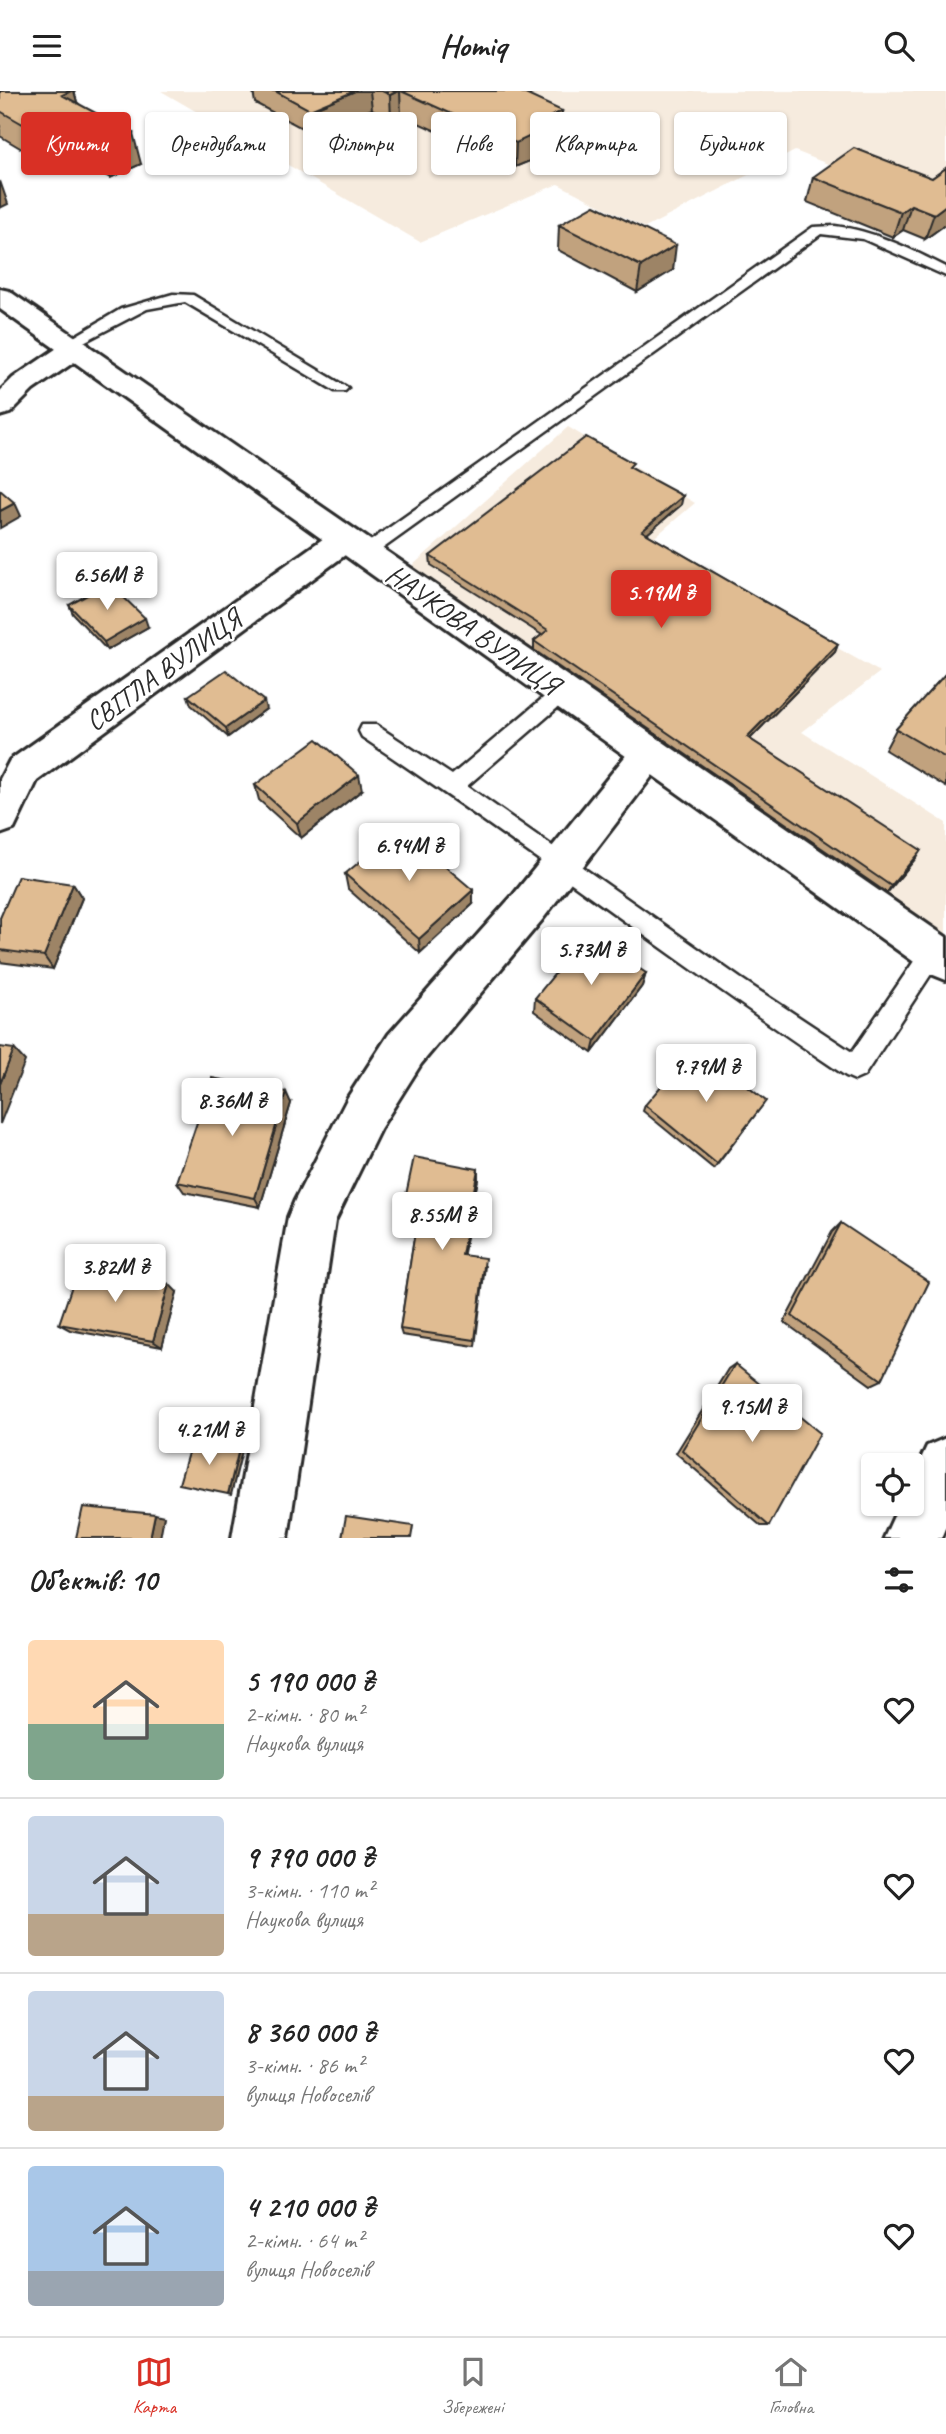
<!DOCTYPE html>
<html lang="uk">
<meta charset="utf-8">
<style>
body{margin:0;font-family:Caveat,sans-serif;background:#f2f2f2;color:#222;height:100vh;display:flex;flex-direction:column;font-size:26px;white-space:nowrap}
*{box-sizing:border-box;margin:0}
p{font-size:23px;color:#767676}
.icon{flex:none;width:38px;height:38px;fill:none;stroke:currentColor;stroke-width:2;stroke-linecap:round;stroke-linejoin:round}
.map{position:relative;height:1447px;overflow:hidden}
.panel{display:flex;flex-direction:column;background:#fff;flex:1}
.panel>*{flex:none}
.top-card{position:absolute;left:21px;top:21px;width:905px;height:63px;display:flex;gap:14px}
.fabs{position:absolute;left:861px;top:1362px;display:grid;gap:14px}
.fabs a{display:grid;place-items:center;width:63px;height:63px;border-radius:7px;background:#fff;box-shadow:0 2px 5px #0004;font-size:35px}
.price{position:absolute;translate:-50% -60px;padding:0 16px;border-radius:7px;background:#fff;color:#222;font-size:23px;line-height:46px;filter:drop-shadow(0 2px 4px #0008)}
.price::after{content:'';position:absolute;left:50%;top:42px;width:21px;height:16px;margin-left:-10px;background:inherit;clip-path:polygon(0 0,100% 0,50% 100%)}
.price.on{background:#d93025;color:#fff}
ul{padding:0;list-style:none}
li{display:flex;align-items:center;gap:21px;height:175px;padding:0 28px}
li+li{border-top:2px solid #e0e0e0}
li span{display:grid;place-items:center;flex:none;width:196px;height:140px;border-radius:7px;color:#555}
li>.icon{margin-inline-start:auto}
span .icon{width:84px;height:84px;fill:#fffc;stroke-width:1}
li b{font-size:30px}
h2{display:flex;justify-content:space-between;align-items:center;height:84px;padding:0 28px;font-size:30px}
.pill{padding:0 24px;border-radius:7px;background:#fff;box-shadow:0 2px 5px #0004;font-size:24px;line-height:63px}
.pill.on{background:#d93025;color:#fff}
header{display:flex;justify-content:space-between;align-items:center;height:91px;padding:0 28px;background:#fff;font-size:32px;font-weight:700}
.dock{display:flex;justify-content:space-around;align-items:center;height:98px;border-top:2px solid #e0e0e0;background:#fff;font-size:19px;color:#767676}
.dock a{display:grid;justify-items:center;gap:4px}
.dock .on{color:#d93025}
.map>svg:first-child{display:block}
.built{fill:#f6ebde}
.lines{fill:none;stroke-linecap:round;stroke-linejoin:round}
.service-casing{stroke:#2b2b2b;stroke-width:5}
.minor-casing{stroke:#2b2b2b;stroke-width:6}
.tertiary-casing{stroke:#2b2b2b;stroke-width:6}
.service{fill:#fff;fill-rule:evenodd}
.minor{fill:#fff;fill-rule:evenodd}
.tertiary{fill:#fff;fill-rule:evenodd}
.wall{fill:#c1a27e;stroke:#2b2b2b;stroke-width:2}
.shaded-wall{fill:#9d8466;stroke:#2b2b2b;stroke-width:2}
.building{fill:#e0bc92;stroke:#2b2b2b;stroke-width:2}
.labels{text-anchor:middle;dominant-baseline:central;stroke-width:5;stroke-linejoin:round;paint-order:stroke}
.street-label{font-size:28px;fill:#2b2b2b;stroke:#fff}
</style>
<header><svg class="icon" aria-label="menu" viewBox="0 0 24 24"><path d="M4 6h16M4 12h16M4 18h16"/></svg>Homiq<svg class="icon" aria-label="search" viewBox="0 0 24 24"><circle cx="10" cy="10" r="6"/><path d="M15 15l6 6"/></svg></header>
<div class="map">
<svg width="946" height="1447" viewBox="0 0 946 1447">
<rect width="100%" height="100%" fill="#fff"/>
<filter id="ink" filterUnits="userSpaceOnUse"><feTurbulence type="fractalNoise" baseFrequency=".0143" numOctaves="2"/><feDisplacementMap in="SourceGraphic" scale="14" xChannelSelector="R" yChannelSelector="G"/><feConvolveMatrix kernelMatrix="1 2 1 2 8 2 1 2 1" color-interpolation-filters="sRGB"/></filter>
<g filter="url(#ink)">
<path class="built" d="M 161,0 L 946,0 L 946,120 L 795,60 L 645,137 L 558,93 L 420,151 Z
M 568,336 L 695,412 L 649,451 L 880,581 L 802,641 L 946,732 L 946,844 L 615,626 L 412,475 Z"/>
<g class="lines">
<defs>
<path id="service" d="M 835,135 C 875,140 910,158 946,176 L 946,185 L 863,148 L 821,143 L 371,466 L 359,466 L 356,462 L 359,458 L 813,136 Z
M 173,203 L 193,204 L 348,297 L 345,300 L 335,300 L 185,211 L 147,218 L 74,256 L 64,256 L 62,253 L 121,218 Z
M 563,594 L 570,596 L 573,601 L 570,606 L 467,695 L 740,887 L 852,961 L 925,854 L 933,851 L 941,854 L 944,861 L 941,868 L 864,985 L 855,989 L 846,985 C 682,876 526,755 362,646 L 359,640 L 362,634 L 376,634 L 452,684 L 556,596 Z"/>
<path id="minor" d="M 76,249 L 86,251 L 90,257 L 86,263 L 33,299 L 10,322 L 0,325 L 0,300 L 13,287 L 66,251 Z
M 345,437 L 356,440 L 361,448 L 356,456 L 37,690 L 14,738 L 0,743 L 0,688 L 10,669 L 334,440 Z
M 649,647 L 662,652 L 668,662 L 662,672 L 542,829 L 421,973 L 380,1038 L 335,1130 L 288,1447 L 232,1447 L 288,1126 L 295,1109 L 348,1006 L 389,943 L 514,803 L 636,652 Z
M 946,1347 L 946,1435 L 941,1447 L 884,1447 L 900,1412 L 912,1412 L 912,1387 L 927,1355 Z"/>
<path id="tertiary" d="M 0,198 L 9,200 L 946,846 L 946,889 L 931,883 L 0,218 Z"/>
</defs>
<use href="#service" class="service-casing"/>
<use href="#minor" class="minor-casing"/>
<use href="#tertiary" class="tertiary-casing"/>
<use href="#service" class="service"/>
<use href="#minor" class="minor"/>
<use href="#tertiary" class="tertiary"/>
</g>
<path class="wall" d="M 0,0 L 74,0 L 77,11 L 141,73 L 110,87 L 74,67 L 52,76 L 0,45 Z
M 253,0 L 538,0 L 528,4 L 561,45 L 536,57 L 532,69 L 515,76 L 401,24 L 391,28 L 372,18 L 313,43 L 255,12 Z
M 946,77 L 946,133 L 925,148 L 903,139 L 893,146 L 807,111 L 813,86 L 932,87 Z
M 559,134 L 673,179 L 637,201 L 558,159 Z
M 633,378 L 681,414 L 647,443 L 838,553 L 835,561 L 750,648 L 916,767 L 887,802 L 534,559 L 534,550 L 542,544 L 431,474 L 430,465 Z
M 69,514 L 148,536 L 107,559 L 73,523 Z
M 946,582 L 946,696 L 885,659 L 896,638 Z
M 188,605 L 266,618 L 228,646 L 191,614 Z
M 255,694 L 362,699 L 301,747 L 259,709 Z
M 345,783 L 473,813 L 420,862 L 348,798 Z
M 73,793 L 82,807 L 53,878 L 0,871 L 0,827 Z
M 646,882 L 642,895 L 592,962 L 534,920 L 535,907 Z
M 291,1012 L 260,1116 L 184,1101 L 177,1091 Z
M 645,1014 L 762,1015 L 714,1078 L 643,1020 Z
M 478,1078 L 478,1088 L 463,1164 L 485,1175 L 475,1255 L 402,1244 L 400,1238 L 417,1129 L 405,1127 L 403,1118 Z
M 841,1132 L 882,1289 L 871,1294 L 784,1231 L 832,1141 Z
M 177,1201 L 162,1256 L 70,1239 L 59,1233 Z
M 735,1273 L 769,1435 L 761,1435 L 676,1362 L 728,1278 Z"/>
<path class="shaded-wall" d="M 71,0 L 74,0 L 82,30 L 62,4 Z
M 355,0 L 370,0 L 372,18 L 313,43 L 310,19 Z
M 398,0 L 400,0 L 401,24 L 391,28 L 390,4 Z
M 502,0 L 538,0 L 502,16 Z
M 562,20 L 561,45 L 536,57 L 532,69 L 515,76 L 516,52 L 537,32 Z
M 65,35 L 74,67 L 52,76 L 42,44 Z
M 133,42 L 141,73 L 110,87 L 102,55 Z
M 0,90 L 8,113 L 0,117 Z
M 911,114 L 903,139 L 893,146 L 901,121 Z
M 946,114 L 946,133 L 925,148 L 934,123 Z
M 676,154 L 673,179 L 637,201 L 641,175 Z
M 683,405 L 681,414 L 640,449 L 642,440 Z
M 15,412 L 21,425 L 0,437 L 0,420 Z
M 145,527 L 148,536 L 107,559 L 104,551 Z
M 838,553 L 835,561 L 744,654 L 747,646 Z
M 264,610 L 266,618 L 228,646 L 226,637 Z
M 359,684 L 362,699 L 301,747 L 297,732 Z
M 921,759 L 916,767 L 887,802 L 891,795 Z
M 73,793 L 82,807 L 53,878 L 44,865 Z
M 473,799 L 473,813 L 420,862 L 419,848 Z
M 646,882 L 642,895 L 592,962 L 595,950 Z
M 14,958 L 25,970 L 0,1033 L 0,993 Z
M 286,1001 L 291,1012 L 260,1116 L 255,1107 Z
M 478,1078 L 478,1088 L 462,1172 L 462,1164 Z
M 169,1193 L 177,1201 L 162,1256 L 153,1250 Z
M 239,1358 L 242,1360 L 231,1404 L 228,1403 Z
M 155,1423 L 164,1425 L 160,1447 L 150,1447 Z"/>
<path class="building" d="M 0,0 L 71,0 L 62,4 L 133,42 L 102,55 L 65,35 L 42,44 L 0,20 Z
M 275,0 L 355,0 L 310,19 Z
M 382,0 L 398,0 L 390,4 Z
M 401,0 L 519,0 L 562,20 L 537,32 L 533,44 L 516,52 Z
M 854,57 L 932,87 L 946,77 L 946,114 L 934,123 L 911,114 L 901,121 L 813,86 Z
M 595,114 L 676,154 L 641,175 L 559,134 Z
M 586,346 L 633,372 L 629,376 L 683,405 L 642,440 L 838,553 L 747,646 L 921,759 L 891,795 L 534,550 L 548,539 L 430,465 Z
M 0,399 L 15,412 L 0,420 Z
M 109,492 L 145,527 L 104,551 L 69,514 Z
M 226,579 L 264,610 L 226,637 L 188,605 Z
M 946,582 L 946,667 L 896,638 Z
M 317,648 L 359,684 L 297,732 L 255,694 Z
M 400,737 L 473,799 L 419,848 L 345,783 Z
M 18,785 L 73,793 L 44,865 L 0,859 L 0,827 Z
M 587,843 L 646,882 L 595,950 L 535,907 Z
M 695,955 L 766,1010 L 717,1073 L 645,1014 Z
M 0,956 L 14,958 L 0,993 Z
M 212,987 L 286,1001 L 255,1107 L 177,1091 Z
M 414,1066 L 478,1078 L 462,1164 L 485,1167 L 475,1249 L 400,1238 L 418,1121 L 403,1118 Z
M 841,1132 L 929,1191 L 882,1289 L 792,1225 Z
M 78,1177 L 169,1193 L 153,1250 L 59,1233 Z
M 735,1273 L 820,1342 L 769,1435 L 682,1359 Z
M 192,1348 L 239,1358 L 228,1403 L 179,1393 Z
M 83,1416 L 155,1423 L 150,1447 L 76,1447 Z
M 346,1425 L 413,1435 L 411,1447 L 342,1447 Z"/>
</g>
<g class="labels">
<g class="street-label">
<text transform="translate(473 538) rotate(35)">НАУКОВА ВУЛИЦЯ</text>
<text transform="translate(163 579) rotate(-36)">СВІТЛА ВУЛИЦЯ</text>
</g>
</g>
</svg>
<div class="fabs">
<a><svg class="icon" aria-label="locate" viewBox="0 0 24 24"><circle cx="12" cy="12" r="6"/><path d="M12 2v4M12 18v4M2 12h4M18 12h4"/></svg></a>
</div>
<b class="price" style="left:107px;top:521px">6.56M ₴</b>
<b class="price on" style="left:661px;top:539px">5.19M ₴</b>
<b class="price" style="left:409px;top:792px">6.94M ₴</b>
<b class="price" style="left:591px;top:896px">5.73M ₴</b>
<b class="price" style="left:706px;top:1013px">9.79M ₴</b>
<b class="price" style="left:232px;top:1047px">8.36M ₴</b>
<b class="price" style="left:442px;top:1161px">8.55M ₴</b>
<b class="price" style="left:115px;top:1213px">3.82M ₴</b>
<b class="price" style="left:752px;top:1353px">9.15M ₴</b>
<b class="price" style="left:209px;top:1376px">4.21M ₴</b>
<div class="top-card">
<a class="pill on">Купити</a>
<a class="pill">Орендувати</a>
<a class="pill">Фільтри</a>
<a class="pill">Нове</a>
<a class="pill">Квартира</a>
<a class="pill">Будинок</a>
</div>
</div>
<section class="panel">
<h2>Об’єктів: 10<svg class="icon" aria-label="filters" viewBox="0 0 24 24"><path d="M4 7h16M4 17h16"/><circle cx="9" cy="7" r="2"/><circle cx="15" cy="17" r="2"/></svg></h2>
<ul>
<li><span style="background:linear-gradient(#ffd9b3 60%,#7fa58c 0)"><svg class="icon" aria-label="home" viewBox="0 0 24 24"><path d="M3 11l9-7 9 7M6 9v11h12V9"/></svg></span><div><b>5 190 000 ₴</b><p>2-кімн. · 80 m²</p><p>Наукова вулиця</p></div><svg class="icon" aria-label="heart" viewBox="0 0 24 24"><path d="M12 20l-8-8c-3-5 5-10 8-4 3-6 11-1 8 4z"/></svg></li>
<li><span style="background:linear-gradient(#c9d6e8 70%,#b9a48a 0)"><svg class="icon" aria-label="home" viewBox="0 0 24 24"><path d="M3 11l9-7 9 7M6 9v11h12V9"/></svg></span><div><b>9 790 000 ₴</b><p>3-кімн. · 110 m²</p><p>Наукова вулиця</p></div><svg class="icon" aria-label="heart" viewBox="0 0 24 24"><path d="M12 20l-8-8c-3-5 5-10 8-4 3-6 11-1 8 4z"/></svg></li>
<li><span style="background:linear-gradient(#c9d6e8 75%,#b9a48a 0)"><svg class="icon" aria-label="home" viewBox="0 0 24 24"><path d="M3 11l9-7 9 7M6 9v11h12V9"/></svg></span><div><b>8 360 000 ₴</b><p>3-кімн. · 86 m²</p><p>вулиця Новоселів</p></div><svg class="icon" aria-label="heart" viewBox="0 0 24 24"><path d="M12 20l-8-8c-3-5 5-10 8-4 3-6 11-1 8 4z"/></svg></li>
<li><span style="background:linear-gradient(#a9c7e8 75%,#9aa5b1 0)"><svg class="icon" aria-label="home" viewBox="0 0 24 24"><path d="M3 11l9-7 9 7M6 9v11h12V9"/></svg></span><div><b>4 210 000 ₴</b><p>2-кімн. · 64 m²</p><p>вулиця Новоселів</p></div><svg class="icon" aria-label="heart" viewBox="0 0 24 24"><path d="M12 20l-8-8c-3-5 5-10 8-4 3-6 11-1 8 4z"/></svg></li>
</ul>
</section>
<nav class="dock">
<a class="on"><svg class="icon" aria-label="map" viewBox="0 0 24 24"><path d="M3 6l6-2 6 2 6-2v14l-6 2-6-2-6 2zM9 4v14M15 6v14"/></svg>Карта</a>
<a><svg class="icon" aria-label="saved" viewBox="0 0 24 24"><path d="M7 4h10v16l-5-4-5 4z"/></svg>Збережені</a>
<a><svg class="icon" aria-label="home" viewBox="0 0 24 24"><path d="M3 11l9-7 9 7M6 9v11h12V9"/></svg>Головна</a>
</nav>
